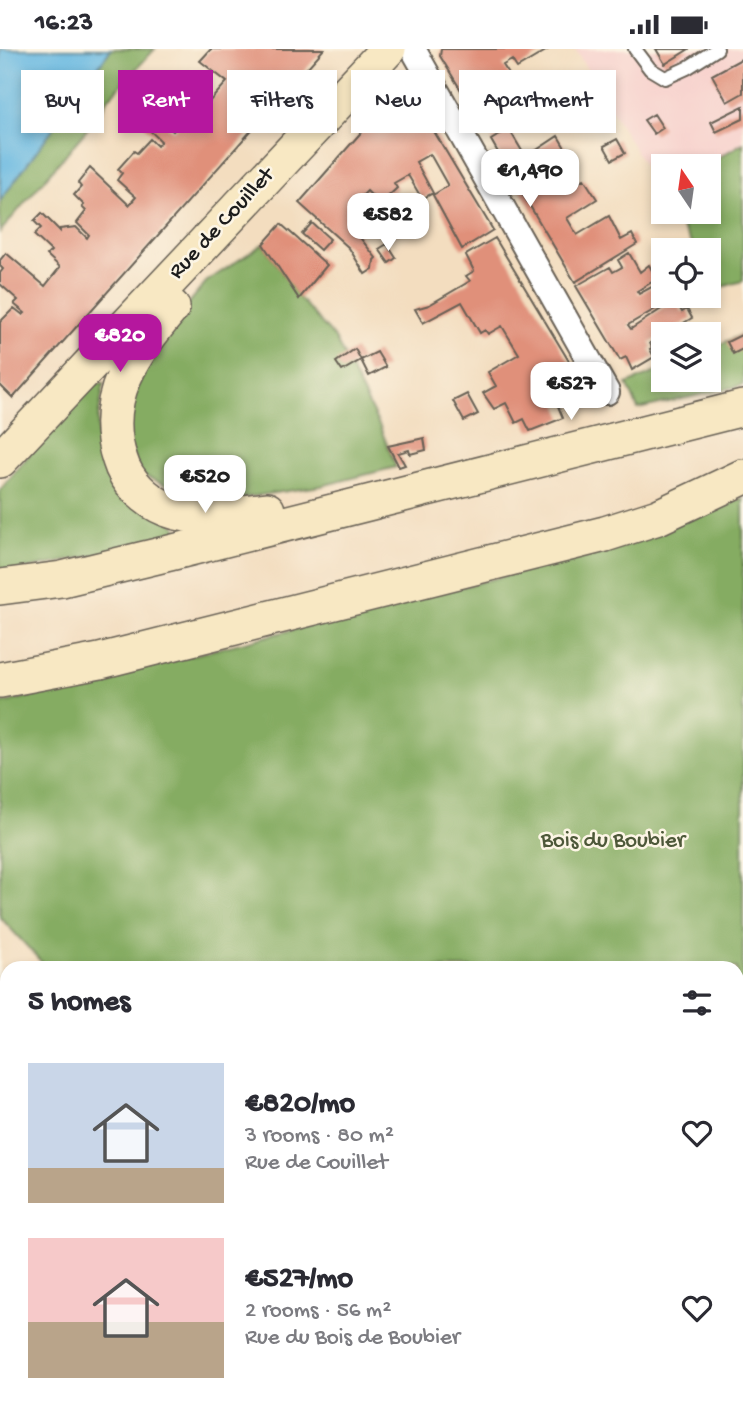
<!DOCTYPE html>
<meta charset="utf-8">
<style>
body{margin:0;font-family:"Gochi Hand",sans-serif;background:#f2f2f3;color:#2b2b33;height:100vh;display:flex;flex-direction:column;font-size:26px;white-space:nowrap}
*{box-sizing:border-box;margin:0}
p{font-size:23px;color:#7c7c81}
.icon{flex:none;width:38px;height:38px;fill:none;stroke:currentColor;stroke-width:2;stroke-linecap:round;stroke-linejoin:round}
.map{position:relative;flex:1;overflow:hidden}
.sheet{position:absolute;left:0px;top:912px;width:744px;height:450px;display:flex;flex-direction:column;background:#fff;border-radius:21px 21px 0 0;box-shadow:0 4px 10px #0003}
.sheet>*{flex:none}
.guide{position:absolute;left:21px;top:21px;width:702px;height:63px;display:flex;gap:14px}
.needle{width:46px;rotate:347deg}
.buttons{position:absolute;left:651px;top:105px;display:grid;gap:14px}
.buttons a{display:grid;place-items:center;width:70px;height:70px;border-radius:0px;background:#fff;box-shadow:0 4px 10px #0003;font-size:35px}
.price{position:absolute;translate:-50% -60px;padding:0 16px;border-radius:14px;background:#fff;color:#222;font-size:23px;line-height:46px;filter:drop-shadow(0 2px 4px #0008)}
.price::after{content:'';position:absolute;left:50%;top:42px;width:21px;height:16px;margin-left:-10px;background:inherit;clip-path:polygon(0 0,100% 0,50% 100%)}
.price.on{background:#b5179e;color:#fff}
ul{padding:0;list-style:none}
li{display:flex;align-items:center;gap:21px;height:175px;padding:0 28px}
li span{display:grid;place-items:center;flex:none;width:196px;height:140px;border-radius:0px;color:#555}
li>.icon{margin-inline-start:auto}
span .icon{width:84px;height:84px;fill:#fffc;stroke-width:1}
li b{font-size:30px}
h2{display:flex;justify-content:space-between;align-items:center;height:84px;padding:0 28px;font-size:30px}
.tag{padding:0 24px;border-radius:0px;background:#fff;box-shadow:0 4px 10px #0003;font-size:24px;line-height:63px}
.tag.on{background:#b5179e;color:#fff}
.status{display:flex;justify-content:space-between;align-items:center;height:49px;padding:0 35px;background:#fff;direction:ltr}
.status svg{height:19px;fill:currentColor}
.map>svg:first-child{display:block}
.built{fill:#f7d0cc}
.forest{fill:#85ac62;stroke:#50643f;stroke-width:2}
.water{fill:#66b8e1;stroke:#416a7e;stroke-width:2}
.building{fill:#e0907a}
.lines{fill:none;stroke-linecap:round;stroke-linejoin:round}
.lane-casing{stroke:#676055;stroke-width:16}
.street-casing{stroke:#676055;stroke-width:28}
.secondary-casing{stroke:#676055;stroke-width:38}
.lane{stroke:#fff;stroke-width:12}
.street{stroke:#fff;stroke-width:24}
.secondary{stroke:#f8e8c3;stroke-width:35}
.labels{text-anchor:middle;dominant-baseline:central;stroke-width:5;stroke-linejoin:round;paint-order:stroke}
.street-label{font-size:23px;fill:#1c1c1c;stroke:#fcf5e5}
.park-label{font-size:23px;fill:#4d5839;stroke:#fcf5e5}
</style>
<div class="status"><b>16:23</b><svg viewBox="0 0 49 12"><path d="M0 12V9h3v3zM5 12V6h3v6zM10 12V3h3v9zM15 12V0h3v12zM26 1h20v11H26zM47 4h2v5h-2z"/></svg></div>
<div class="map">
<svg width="743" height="1361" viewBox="0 0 743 1361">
<rect width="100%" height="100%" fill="#fcf5e5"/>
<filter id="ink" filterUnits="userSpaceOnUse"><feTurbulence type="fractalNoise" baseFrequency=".0143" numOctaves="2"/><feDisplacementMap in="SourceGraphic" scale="14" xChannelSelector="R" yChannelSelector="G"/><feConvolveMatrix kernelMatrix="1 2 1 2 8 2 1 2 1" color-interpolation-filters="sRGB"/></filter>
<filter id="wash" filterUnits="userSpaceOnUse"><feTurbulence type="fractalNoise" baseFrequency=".00686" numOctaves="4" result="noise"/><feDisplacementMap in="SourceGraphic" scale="28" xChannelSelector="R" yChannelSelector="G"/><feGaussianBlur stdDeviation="1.57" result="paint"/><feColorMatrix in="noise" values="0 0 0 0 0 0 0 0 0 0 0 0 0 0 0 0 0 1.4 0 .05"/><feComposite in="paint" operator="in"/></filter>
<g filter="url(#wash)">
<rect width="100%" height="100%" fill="#f3ddbf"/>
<path class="built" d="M 575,0 L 743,0 L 743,94 L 704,117 L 663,117 L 663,141 L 660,143 Z"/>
<path class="forest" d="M 111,0 L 155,0 L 106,52 L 100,65 L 0,183 L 0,152 Z
M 743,94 L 743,232 L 718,239 L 709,222 L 709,201 L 696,201 L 672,163 L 709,163 L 709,117 L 704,117 Z
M 263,195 L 300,250 L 335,289 L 380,378 L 396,418 L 321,437 L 209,454 L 142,426 L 129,399 L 127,356 L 159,291 L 206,233 Z
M 743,285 L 743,336 L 638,360 L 627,335 L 663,320 L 663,331 L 709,331 L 709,300 Z
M 104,334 L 98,369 L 97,398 L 107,425 L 176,477 L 179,490 L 0,525 L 0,441 L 87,336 Z
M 743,449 L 743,1361 L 0,1361 L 0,971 L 7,965 L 7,1354 L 737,1354 L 737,919 L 47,919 L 0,868 L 0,655 L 532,520 L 712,463 Z"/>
<path class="water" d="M 0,0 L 111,0 L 0,152 Z"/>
<g id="blocks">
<path class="building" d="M 211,0 L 324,0 L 13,349 L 0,336 L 0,273 L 14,259 L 23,266 L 25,264 L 14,255 L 18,251 L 0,235 L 0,224 L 3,220 L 0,217 L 0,211 L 6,204 L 45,237 L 60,218 L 47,206 L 51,202 L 34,186 L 41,179 L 34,172 L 42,164 L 60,182 L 60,180 L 76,178 L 87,189 L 89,186 L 77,174 L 86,162 L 82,158 L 84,156 L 74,146 L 81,138 L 78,134 L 90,119 L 129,156 L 136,148 L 117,131 L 122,124 L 118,120 L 134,102 L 137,104 L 150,90 L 157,97 L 161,92 L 143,75 L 153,64 L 173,82 L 183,72 L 167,58 L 178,45 L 199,64 L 227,33 L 200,12 Z
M 441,0 L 549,0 L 517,19 L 512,11 L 503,16 L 517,38 L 508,44 L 503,36 L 487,44 L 497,61 L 480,72 L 440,7 Z
M 656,0 L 689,0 L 665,15 Z
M 743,9 L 743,44 L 727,53 L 712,26 Z
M 405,43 L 411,44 L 493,181 L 462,200 L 433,146 L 448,137 L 430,105 L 416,113 L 433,144 L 422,150 L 408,126 L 394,134 L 397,139 L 380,155 L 367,142 L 353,156 L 367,176 L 358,186 L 376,209 L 374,211 L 373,220 L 365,225 L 349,199 L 299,154 L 387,54 L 392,58 Z
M 743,57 L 743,70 L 716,83 L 711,73 Z
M 654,65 L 663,79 L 654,85 L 644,71 Z
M 509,80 L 522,102 L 504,114 L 491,91 Z
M 558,87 L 565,99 L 547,110 L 552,119 L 555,118 L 568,139 L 584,130 L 597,150 L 567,169 L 577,186 L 609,167 L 621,191 L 632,185 L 637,195 L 575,233 L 508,120 Z
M 617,90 L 625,104 L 612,111 L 604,97 Z
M 312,174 L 330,190 L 320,201 L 302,185 Z
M 281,175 L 327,216 L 299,250 L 263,195 Z
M 495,189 L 582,334 L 555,350 L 563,369 L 530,382 L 524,370 L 516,374 L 506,354 L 494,360 L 483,344 L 496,337 L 488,323 L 519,305 L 502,277 L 488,285 L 485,281 L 480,284 L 462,253 L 423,274 L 415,260 L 429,256 L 470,232 L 466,227 L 474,222 L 466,206 Z
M 387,195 L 396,209 L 389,214 L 379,200 Z
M 629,204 L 640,223 L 649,216 L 657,230 L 637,242 L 639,245 L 659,234 L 663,240 L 663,247 L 659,250 L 662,256 L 628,276 L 631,280 L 675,251 L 682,263 L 687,260 L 692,269 L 650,294 L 652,299 L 650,300 L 654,308 L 632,321 L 626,308 L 620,311 L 576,237 L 610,218 L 613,223 L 622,218 L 618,211 Z
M 743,285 L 743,300 L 733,305 L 727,293 Z
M 355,300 L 361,311 L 377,303 L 386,318 L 369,327 L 361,311 L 342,322 L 336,313 Z
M 467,345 L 478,365 L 464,372 L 453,352 Z
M 424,389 L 426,401 L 410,405 L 409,401 L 398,404 L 405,416 L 399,418 L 388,397 Z"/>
</g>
</g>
<g filter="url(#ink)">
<use href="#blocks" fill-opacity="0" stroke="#676055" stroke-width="2"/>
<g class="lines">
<defs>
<path id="lane" d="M 635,0 L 650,20 L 665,29 L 687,19 L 717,0"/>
<path id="street" d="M 413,0 L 607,343"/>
<path id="secondary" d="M 172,258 C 134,303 99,349 120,411 C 126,432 146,452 167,460 C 198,472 235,465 267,461
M 0,411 L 388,0
M 0,538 L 62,530 L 182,501 L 743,359
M 0,631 L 100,612 L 605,485 L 658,468 L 743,428"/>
</defs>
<use href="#lane" class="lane-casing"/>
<use href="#street" class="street-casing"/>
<use href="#secondary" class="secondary-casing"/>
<use href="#lane" class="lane"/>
<use href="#street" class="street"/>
<use href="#secondary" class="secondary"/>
</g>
</g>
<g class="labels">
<g class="street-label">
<text transform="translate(222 175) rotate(-47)">Rue de Couillet</text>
</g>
<g class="park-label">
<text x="613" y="792">Bois du Boubier</text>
</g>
</g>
</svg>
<div class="buttons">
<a><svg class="needle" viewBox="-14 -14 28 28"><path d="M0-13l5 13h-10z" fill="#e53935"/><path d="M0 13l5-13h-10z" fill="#7c7c81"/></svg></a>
<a><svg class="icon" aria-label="locate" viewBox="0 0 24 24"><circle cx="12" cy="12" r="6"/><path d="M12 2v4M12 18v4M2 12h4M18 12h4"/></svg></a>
<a><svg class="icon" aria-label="layers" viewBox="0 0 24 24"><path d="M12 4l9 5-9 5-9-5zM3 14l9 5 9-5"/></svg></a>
</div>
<b class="price" style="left:530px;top:160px">€1,490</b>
<b class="price" style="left:388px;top:204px">€582</b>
<b class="price on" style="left:120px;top:325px">€820</b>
<b class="price" style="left:571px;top:373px">€527</b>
<b class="price" style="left:205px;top:466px">€520</b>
<div class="guide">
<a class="tag">Buy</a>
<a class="tag on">Rent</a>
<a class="tag">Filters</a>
<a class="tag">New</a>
<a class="tag">Apartment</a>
</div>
<section class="sheet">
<h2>5 homes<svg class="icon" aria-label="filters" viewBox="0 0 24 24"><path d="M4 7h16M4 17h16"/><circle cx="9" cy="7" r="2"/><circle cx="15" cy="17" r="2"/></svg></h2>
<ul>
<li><span style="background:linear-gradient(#c9d6e8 75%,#b9a48a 0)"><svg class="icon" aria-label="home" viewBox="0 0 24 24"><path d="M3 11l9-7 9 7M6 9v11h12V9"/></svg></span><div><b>€820/mo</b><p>3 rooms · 80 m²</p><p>Rue de Couillet</p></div><svg class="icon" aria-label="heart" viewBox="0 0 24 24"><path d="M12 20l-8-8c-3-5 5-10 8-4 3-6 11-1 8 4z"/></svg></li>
<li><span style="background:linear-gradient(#f6c9c9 60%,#b9a48a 0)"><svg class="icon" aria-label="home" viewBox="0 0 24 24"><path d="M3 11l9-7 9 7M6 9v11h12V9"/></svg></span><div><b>€527/mo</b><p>2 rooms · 56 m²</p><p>Rue du Bois de Boubier</p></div><svg class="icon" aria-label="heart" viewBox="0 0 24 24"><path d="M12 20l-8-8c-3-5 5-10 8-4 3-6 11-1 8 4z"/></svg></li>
</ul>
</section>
</div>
